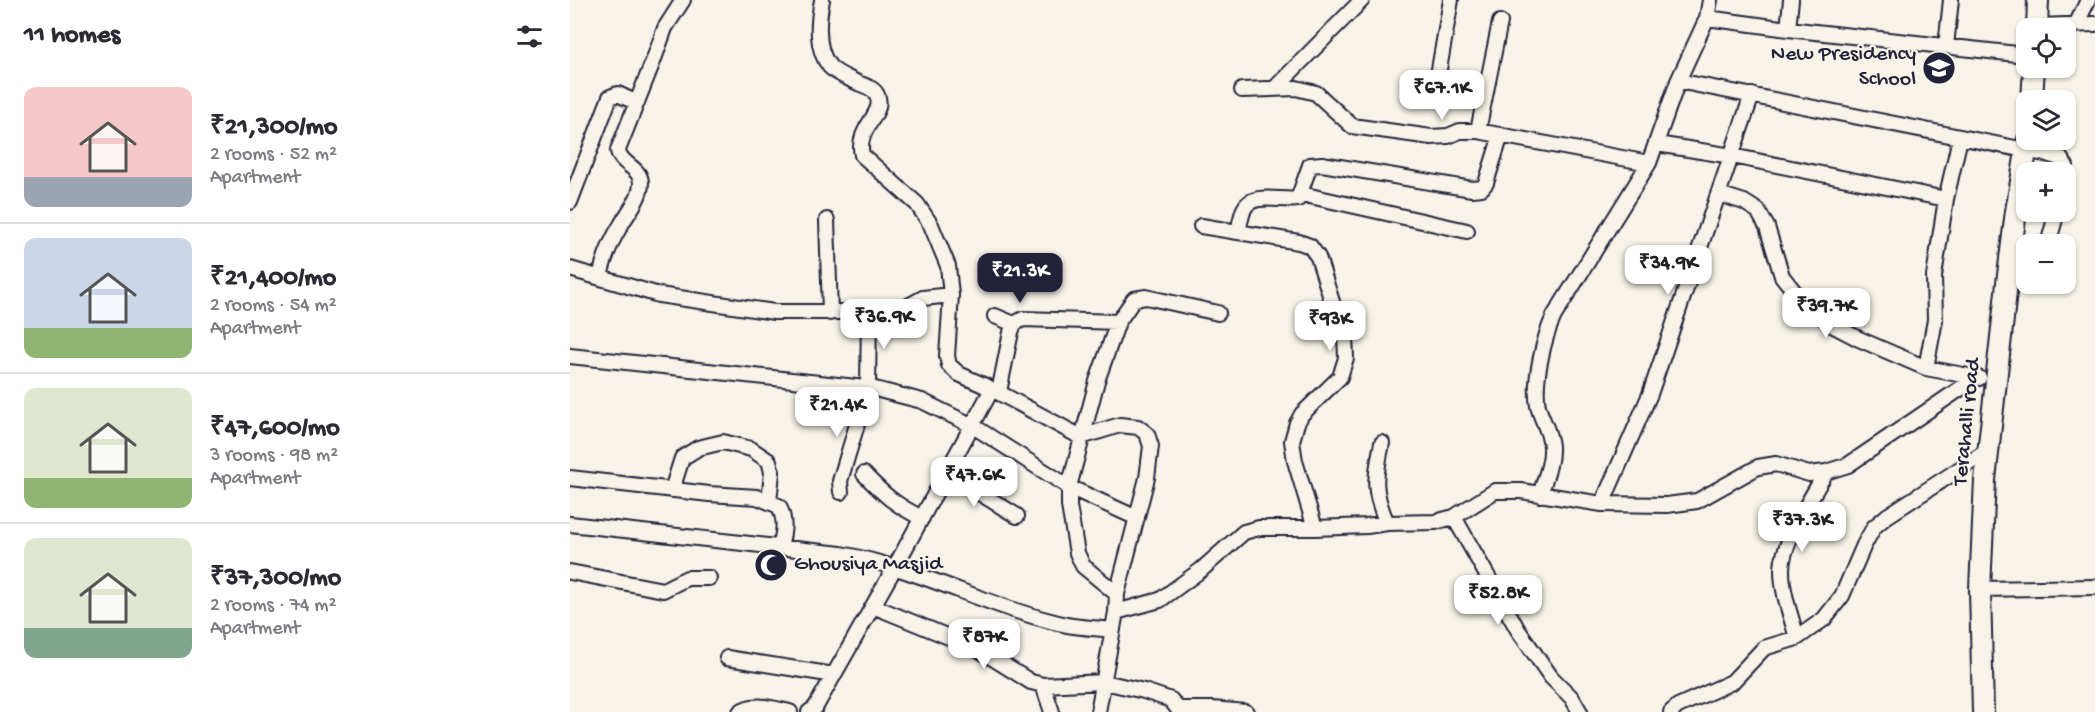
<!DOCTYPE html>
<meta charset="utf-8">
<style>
body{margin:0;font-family:"Gochi Hand",sans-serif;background:#f7f7f7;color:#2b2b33;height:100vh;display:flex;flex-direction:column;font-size:22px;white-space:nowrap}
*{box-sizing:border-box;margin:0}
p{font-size:20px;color:#7c7c81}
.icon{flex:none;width:33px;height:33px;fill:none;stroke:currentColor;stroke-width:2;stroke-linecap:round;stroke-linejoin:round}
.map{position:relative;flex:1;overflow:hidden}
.details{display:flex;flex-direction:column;background:#fff;width:570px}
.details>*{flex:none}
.tools{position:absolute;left:1446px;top:18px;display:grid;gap:12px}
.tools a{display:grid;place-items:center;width:60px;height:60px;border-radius:12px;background:#fff;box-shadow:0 2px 4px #0004;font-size:30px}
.price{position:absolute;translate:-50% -51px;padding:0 14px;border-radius:12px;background:#fff;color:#222;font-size:20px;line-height:39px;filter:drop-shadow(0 2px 3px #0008)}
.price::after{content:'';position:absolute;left:50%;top:36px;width:18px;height:14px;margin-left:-9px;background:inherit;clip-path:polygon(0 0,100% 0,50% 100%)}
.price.selected{background:#22223b;color:#fff}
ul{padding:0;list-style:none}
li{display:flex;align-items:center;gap:18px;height:150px;padding:0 24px}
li+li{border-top:2px solid #e1e1e2}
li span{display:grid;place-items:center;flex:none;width:168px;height:120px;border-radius:12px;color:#555}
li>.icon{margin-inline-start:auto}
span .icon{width:72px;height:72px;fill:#fffc;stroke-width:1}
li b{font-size:26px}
h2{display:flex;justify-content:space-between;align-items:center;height:72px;padding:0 24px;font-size:26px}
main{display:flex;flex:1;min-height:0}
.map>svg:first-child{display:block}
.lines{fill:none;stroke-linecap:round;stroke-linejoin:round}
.street-casing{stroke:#22223b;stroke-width:18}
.secondary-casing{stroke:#22223b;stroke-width:24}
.street{stroke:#f7f3e8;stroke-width:14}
.secondary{stroke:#f7f3e8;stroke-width:20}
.labels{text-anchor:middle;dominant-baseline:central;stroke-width:4.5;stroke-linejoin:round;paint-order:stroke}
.poi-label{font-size:22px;fill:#22223b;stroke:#f7f3e8;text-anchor:end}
.street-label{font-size:22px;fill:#22223b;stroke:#f7f3e8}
</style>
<main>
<section class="details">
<h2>11 homes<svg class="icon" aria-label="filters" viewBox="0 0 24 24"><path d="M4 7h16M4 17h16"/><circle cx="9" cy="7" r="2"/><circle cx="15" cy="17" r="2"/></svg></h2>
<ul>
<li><span style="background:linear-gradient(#f6c9c9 75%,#9aa5b1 0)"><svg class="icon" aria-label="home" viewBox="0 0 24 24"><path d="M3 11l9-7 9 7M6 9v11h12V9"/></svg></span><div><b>₹21,300/mo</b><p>2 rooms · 52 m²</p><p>Apartment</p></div></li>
<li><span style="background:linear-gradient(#c9d6e8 75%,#8fb573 0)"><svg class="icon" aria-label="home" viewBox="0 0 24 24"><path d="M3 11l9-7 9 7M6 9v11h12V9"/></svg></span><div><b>₹21,400/mo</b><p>2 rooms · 54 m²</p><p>Apartment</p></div></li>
<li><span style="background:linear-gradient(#dfe7d0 75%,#8fb573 0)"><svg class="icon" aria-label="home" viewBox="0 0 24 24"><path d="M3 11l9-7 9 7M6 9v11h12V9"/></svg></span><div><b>₹47,600/mo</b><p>3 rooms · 98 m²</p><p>Apartment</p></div></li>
<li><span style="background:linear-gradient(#dfe7d0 75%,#7fa58c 0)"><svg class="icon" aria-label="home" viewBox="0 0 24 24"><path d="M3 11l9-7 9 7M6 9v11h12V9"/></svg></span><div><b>₹37,300/mo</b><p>2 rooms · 74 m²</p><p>Apartment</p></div></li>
</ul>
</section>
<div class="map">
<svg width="1525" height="712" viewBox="0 0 1525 712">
<rect width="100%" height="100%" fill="#f7f3e8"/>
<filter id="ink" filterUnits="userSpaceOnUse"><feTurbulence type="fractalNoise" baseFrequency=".0167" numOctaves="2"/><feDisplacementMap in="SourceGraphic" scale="12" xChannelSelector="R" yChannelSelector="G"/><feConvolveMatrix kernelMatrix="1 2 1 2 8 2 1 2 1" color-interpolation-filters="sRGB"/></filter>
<g filter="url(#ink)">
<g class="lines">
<defs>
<path id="street" d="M 252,0 C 248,21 245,49 260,67 C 267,74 280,79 288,83 C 295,86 304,88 307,95 C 316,114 285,128 292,155 L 347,204 L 361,225 L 378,266 L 381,295 L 377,356 L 379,365 L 389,374 L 422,389 L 511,437 L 550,425 L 568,427 L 577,434 L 581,446 L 577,478 L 547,594 L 546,612 L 528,712
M 1137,18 L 1218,29 L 1456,55
M 1506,25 L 1518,0
M 1467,26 L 1525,24
M 1218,29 L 1221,0
M 1376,46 L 1381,0
M 867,81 L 881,0
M 1108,81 L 1480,155 L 1490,158 L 1496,166 L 1496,175
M 704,89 L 792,0
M 672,90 L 726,88 L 746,93 L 782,126 L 861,137 L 878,136 L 890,131 L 908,131 L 1079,163
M 908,131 L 930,22
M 1087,144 L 1162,156 L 1376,199
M 731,194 L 897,231
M 1149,194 L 1174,202 L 1188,211 L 1197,227 L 1212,276 L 1227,295 L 1262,325 L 1289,339 L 1356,368 L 1409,378
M 0,202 L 40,97 L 48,94 L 67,103
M 257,220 L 260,313
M 631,226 L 729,242 L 740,246 L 748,257 L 769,324 L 775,336 L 776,358 L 770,377 L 732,414 L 727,423 L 722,441 L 725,461 L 745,528
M 668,232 C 670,224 671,216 674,209 C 682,191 713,202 728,199 L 740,165 L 752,164 L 902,189 L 912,188 L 916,183 L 931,135
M 1478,244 L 1487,212
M 0,269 L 89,295 L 204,312 L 315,312 L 333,309 L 353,298 L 381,295
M 30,277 C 34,258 41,241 51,225 C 58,212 71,198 71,183 C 71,167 49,164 48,150 L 84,59 L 95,28 L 113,0
M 1437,283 L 1456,272
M 425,316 L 444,324
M 0,356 L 305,389 L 352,401 L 403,426 L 499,487 L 567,518
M 1356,368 L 1365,320 L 1364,276 L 1376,199 L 1390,138
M 429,392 L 441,332 L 444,324 L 453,319 L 548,322
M 812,443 C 805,478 802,489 817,523
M 377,473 L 447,516
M 294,474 C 314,495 327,506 352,518
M 0,478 L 139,494 L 187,497 L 209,506 C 216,521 214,532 210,547
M 102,490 L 112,458 L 128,448 L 153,442 L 181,449 L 199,461 L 202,472 L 199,502
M 271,492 L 270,481 L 298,388 L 299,312
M 970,495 C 975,478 982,463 981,446 C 980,432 971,419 968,406 C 963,382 974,337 984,316 L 1079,163 L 1108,81 L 1137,18 L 1140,0
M 1032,504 L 1080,394 L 1182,95
M 884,517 L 948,630 L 981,677 L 1002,698 L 1010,712
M 0,524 L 271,554 C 349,568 419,608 497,625 C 512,628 528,628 543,630
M 0,572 L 93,590 L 117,578 L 139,578
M 1410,589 L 1525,587
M 547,594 L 513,566 L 507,553 L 499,506 L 499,487 L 527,381 L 548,322 L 564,299 L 576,297 L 648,313
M 303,606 L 408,649 L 461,682 L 473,685 L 534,682 L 574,691 L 601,700 L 610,712
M 546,612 L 590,600 L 631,570 L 674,532 L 689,528 L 745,528 L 797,526 L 817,523 L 865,522 L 884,517 L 925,491 L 951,491 L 1032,504 L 1097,505 L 1127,501 L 1188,467 L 1206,464 L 1239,474 L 1256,472 L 1278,465 L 1406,378
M 1227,638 C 1221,616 1212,593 1212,570 C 1212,542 1242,497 1256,472
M 157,658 L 264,675
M 473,685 L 482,712
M 610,709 L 642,709 L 676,712
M 170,712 C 183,701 205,709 220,712
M 239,712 L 245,708 L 325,567 L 422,389
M 1101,712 L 1108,706 L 1162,682 L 1194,648 L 1227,638 L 1254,619 L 1272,596 L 1294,545 L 1304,527 L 1317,516 L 1419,450"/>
<path id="secondary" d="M 1467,28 L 1468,0
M 1462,100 L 1464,68
M 1413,712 L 1410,589 L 1415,480 L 1437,283 L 1446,211 L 1458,140"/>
</defs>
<use href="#street" class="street-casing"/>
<use href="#secondary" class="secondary-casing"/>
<use href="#street" class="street"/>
<use href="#secondary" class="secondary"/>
</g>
</g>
<defs>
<symbol id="school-disc" viewBox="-11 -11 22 22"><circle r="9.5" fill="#22223b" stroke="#f7f3e8"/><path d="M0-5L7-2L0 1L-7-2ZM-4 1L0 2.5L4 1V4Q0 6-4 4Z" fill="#fff"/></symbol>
<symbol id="mosque-disc" viewBox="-11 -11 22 22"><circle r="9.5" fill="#22223b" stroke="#f7f3e8"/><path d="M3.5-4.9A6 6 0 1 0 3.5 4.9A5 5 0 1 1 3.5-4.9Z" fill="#fff"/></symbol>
</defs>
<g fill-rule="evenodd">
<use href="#school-disc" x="1350" y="49" width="38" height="38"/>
<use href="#mosque-disc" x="182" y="546" width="38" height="38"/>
</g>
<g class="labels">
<g class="poi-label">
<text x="1346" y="55">New Presidency<tspan x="1346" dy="25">School</tspan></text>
<text x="224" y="565" text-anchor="start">Ghousiya Masjid</text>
</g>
<g class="street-label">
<text transform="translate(1398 422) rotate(-84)">Terahalli road</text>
</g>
</g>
</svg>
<div class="tools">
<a><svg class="icon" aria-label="locate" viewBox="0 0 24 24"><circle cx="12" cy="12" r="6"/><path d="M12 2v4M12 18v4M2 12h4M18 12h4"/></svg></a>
<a><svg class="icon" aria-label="layers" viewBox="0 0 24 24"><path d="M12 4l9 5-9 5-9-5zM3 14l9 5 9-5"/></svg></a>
<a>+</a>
<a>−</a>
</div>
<b class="price" style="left:872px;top:121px">₹67.1K</b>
<b class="price" style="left:1098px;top:296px">₹34.9K</b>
<b class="price selected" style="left:450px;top:304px">₹21.3K</b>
<b class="price" style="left:1256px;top:339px">₹39.7K</b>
<b class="price" style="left:314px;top:350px">₹36.9K</b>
<b class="price" style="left:760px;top:352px">₹93K</b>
<b class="price" style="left:267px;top:438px">₹21.4K</b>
<b class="price" style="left:404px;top:508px">₹47.6K</b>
<b class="price" style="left:1232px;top:553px">₹37.3K</b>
<b class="price" style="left:928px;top:626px">₹52.8K</b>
<b class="price" style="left:414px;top:670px">₹87K</b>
</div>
</main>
